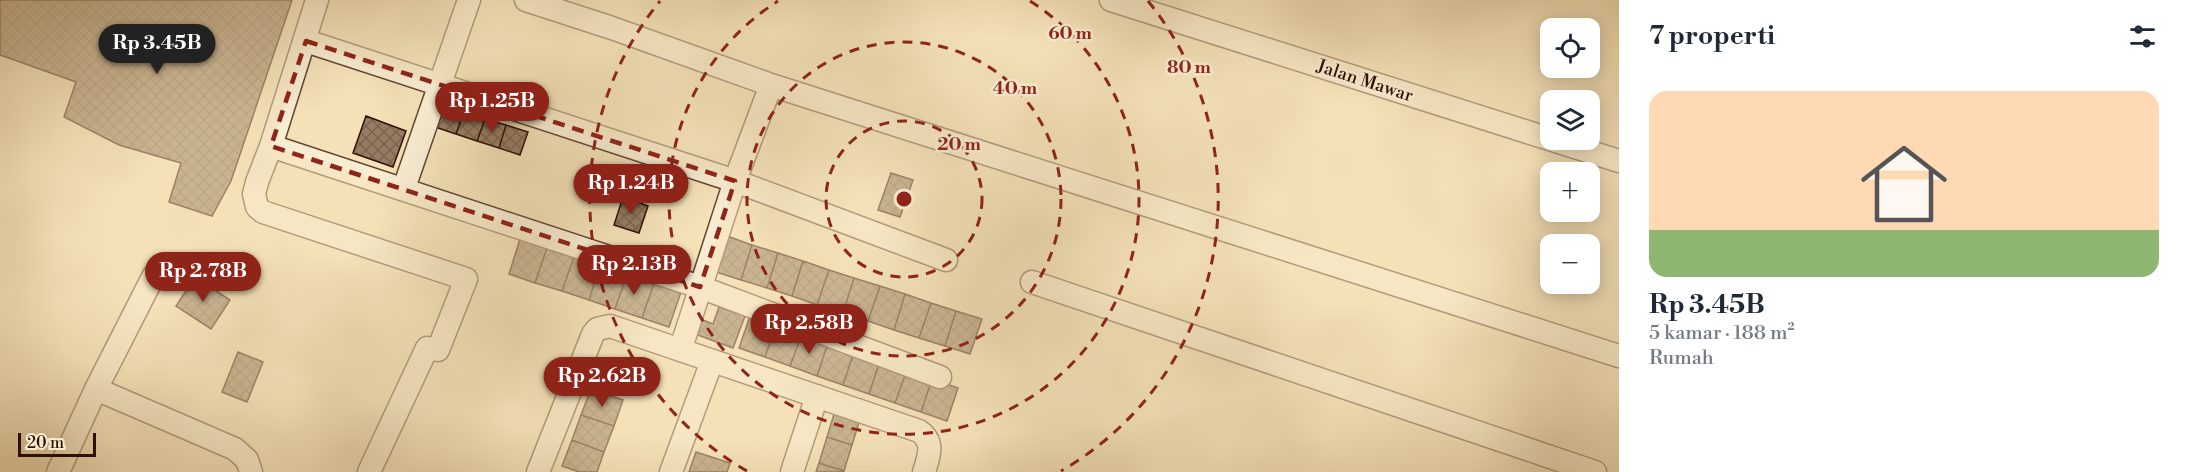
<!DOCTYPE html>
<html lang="id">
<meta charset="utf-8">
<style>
body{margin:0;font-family:"Libre Bodoni",serif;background:#f6f6f7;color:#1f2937;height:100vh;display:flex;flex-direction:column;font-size:22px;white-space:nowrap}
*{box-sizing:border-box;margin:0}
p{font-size:20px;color:#747a83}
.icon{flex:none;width:33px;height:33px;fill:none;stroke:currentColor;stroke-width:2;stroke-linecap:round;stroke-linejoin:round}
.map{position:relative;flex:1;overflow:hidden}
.drawer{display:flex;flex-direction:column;background:#fff;width:570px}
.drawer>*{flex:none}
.tools{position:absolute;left:1540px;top:18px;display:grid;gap:12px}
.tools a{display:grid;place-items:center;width:60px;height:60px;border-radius:12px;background:#fff;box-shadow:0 3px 15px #0003;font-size:30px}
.scale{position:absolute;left:18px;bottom:15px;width:78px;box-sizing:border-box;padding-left:6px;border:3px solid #310f04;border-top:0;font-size:16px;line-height:21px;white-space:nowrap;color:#310f04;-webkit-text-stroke:4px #f8ecd1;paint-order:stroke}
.price{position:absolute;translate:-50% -51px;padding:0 14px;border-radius:21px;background:#8f2418;color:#fff;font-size:20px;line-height:39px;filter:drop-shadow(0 2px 3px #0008)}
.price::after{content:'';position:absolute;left:50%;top:36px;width:18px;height:14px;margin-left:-9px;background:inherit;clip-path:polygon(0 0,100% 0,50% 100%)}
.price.current{background:#222;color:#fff}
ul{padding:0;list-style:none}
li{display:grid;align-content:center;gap:12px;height:318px;padding:0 30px}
li span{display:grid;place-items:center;height:186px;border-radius:18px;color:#555}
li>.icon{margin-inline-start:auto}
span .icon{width:108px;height:108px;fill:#fffc;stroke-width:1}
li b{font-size:26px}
h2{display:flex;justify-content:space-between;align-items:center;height:72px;padding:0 30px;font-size:26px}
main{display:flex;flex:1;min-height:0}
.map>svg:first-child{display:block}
.building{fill:url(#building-cross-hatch);stroke:#310f04;stroke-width:1.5}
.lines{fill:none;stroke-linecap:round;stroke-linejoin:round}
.minor-casing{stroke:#624431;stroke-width:25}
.minor{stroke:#f8ecd1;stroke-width:22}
.marked{fill:none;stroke:#8f2418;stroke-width:4.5;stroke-dasharray:12 8;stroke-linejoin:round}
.ring{fill:none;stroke:#8f2418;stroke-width:3;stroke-dasharray:10 8}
.labels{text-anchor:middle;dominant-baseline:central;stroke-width:5;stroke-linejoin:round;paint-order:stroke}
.street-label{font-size:18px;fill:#310f04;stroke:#f8ecd1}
.centre{fill:#8f2418;stroke:#f8ecd1;stroke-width:3}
.ring-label{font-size:18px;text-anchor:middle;font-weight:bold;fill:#8f2418;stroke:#f8ecd1;stroke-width:5;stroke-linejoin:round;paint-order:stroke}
</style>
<main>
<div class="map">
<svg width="1619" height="472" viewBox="0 0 1619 472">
<defs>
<pattern id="building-cross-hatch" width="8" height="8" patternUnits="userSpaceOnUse" patternTransform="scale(1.5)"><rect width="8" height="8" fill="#967c62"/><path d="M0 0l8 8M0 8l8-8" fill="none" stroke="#7b644f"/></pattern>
</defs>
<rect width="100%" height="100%" fill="#f4e1b8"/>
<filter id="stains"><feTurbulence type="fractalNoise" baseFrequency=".00333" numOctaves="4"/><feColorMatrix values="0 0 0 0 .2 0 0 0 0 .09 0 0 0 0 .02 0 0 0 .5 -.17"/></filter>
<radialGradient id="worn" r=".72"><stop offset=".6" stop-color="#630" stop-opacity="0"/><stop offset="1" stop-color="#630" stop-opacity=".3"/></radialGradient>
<path class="building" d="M 0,0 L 292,0 L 231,181 L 212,216 L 169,202 L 181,163 L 119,145 L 64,117 L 76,82 L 0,55 Z
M 442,105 L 464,112 L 456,134 L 435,127 Z
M 464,112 L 485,119 L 477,141 L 456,134 Z
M 366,116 L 406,131 L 393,167 L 353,153 Z
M 485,119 L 506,125 L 499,148 L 477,141 Z
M 506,125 L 528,132 L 520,155 L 499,148 Z
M 891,173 L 913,180 L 900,217 L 878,210 Z
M 623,197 L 648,206 L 639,233 L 614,225 Z
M 727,236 L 752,245 L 741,280 L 716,272 Z
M 520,239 L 547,248 L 535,283 L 509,274 Z
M 752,245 L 778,253 L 767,288 L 741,280 Z
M 547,248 L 574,257 L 562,291 L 535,283 Z
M 778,253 L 803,261 L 792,296 L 767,288 Z
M 574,257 L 600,265 L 589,300 L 562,291 Z
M 803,261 L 829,270 L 817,305 L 792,296 Z
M 600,265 L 627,274 L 615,309 L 589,300 Z
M 829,270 L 854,278 L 843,313 L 817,305 Z
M 627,274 L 654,283 L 642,318 L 615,309 Z
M 195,277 L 230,300 L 211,329 L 176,306 Z
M 854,278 L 880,286 L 868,321 L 843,313 Z
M 654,283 L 681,292 L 669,327 L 642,318 Z
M 880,286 L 905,294 L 894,330 L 868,321 Z
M 905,294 L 931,303 L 919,338 L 894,330 Z
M 931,303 L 956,311 L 945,346 L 919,338 Z
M 719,307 L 745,316 L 733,348 L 695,334 L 700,319 L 713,324 Z
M 956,311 L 982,319 L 970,354 L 945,346 Z
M 750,316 L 776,325 L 765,357 L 739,348 Z
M 776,325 L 802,334 L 790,366 L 765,357 Z
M 802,334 L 828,343 L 817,376 L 790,366 Z
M 828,343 L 854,352 L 843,385 L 817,376 Z
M 238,352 L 263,362 L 247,402 L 222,392 Z
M 854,352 L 880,361 L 869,394 L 843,385 Z
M 880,361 L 907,370 L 895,403 L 869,394 Z
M 907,370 L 932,379 L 921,412 L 895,403 Z
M 932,379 L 958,388 L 947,421 L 921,412 Z
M 591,389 L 623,400 L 614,426 L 581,415 Z
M 835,411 L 860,419 L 852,445 L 827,437 Z
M 581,415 L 614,426 L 604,452 L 572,440 Z
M 827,437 L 852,445 L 844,471 L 819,463 Z
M 572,440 L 604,452 L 597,472 L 579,472 L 562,466 Z
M 696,452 L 730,463 L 727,472 L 689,472 Z
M 819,463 L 844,471 L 843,472 L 816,472 Z"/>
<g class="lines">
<defs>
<path id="minor" d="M 317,0 L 271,146 L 257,182 L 254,194 L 257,207 L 263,212 L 466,279 L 438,350 L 427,348 L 369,472
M 526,0 L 612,28 L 771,85 L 1619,356
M 1111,0 L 1619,161
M 306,41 L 735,181 L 946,260
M 271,146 L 700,287 L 940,377
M 404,188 L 469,0
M 1032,282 L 1595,472
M 681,348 L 735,181 L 771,85
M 96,389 L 235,449 L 247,460 L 251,472
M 58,472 L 96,389 L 153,277
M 538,472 L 593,334 L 597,329 L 610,326 L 919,431 C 935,442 929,456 924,472
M 671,472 L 712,361
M 792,472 L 817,396"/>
</defs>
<use href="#minor" class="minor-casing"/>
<use href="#minor" class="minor"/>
</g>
<path d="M0 0H1619V472H0ZM 306,41 L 735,181 L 700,287 L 271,146 Z" fill="#f4e1b8" fill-opacity=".55" fill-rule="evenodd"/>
<path class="marked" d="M 306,41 L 735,181 L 700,287 L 271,146 Z"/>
<g class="ring">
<circle cx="904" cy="199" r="78"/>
<circle cx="904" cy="199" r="157"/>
<path d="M1030 1A235 235 0 1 1 778 1"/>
<path d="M747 471A314 314 0 0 1 660 1M1148 1A314 314 0 0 1 1061 471"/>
</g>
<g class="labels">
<g class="street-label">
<text transform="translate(1365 81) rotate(18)">Jalan Mawar</text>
</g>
</g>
<circle cx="904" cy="199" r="9" class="centre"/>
<g class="ring-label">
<text x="1070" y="39">60 m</text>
<text x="1189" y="73">80 m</text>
<text x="1015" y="94">40 m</text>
<text x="959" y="150">20 m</text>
</g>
<rect width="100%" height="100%" filter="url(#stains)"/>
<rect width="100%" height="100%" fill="url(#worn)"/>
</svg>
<div class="tools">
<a><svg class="icon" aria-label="locate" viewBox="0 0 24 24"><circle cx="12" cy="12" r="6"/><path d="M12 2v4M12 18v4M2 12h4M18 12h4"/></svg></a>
<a><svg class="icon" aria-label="layers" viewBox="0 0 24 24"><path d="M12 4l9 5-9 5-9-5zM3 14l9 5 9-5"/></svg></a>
<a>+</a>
<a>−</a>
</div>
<div class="scale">20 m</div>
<b class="price current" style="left:157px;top:75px">Rp 3.45B</b>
<b class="price" style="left:492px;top:133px">Rp 1.25B</b>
<b class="price" style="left:631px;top:215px">Rp 1.24B</b>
<b class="price" style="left:634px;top:296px">Rp 2.13B</b>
<b class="price" style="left:203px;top:303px">Rp 2.78B</b>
<b class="price" style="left:809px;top:355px">Rp 2.58B</b>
<b class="price" style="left:602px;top:408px">Rp 2.62B</b>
</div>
<section class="drawer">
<h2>7 properti<svg class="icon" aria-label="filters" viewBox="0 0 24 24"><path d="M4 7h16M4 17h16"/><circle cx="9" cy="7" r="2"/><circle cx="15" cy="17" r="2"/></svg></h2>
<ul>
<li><span style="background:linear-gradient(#ffd9b3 75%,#8fb573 0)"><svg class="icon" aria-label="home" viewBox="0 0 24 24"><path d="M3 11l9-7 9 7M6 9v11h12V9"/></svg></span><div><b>Rp 3.45B</b><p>5 kamar · 188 m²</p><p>Rumah</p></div></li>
</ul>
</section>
</main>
